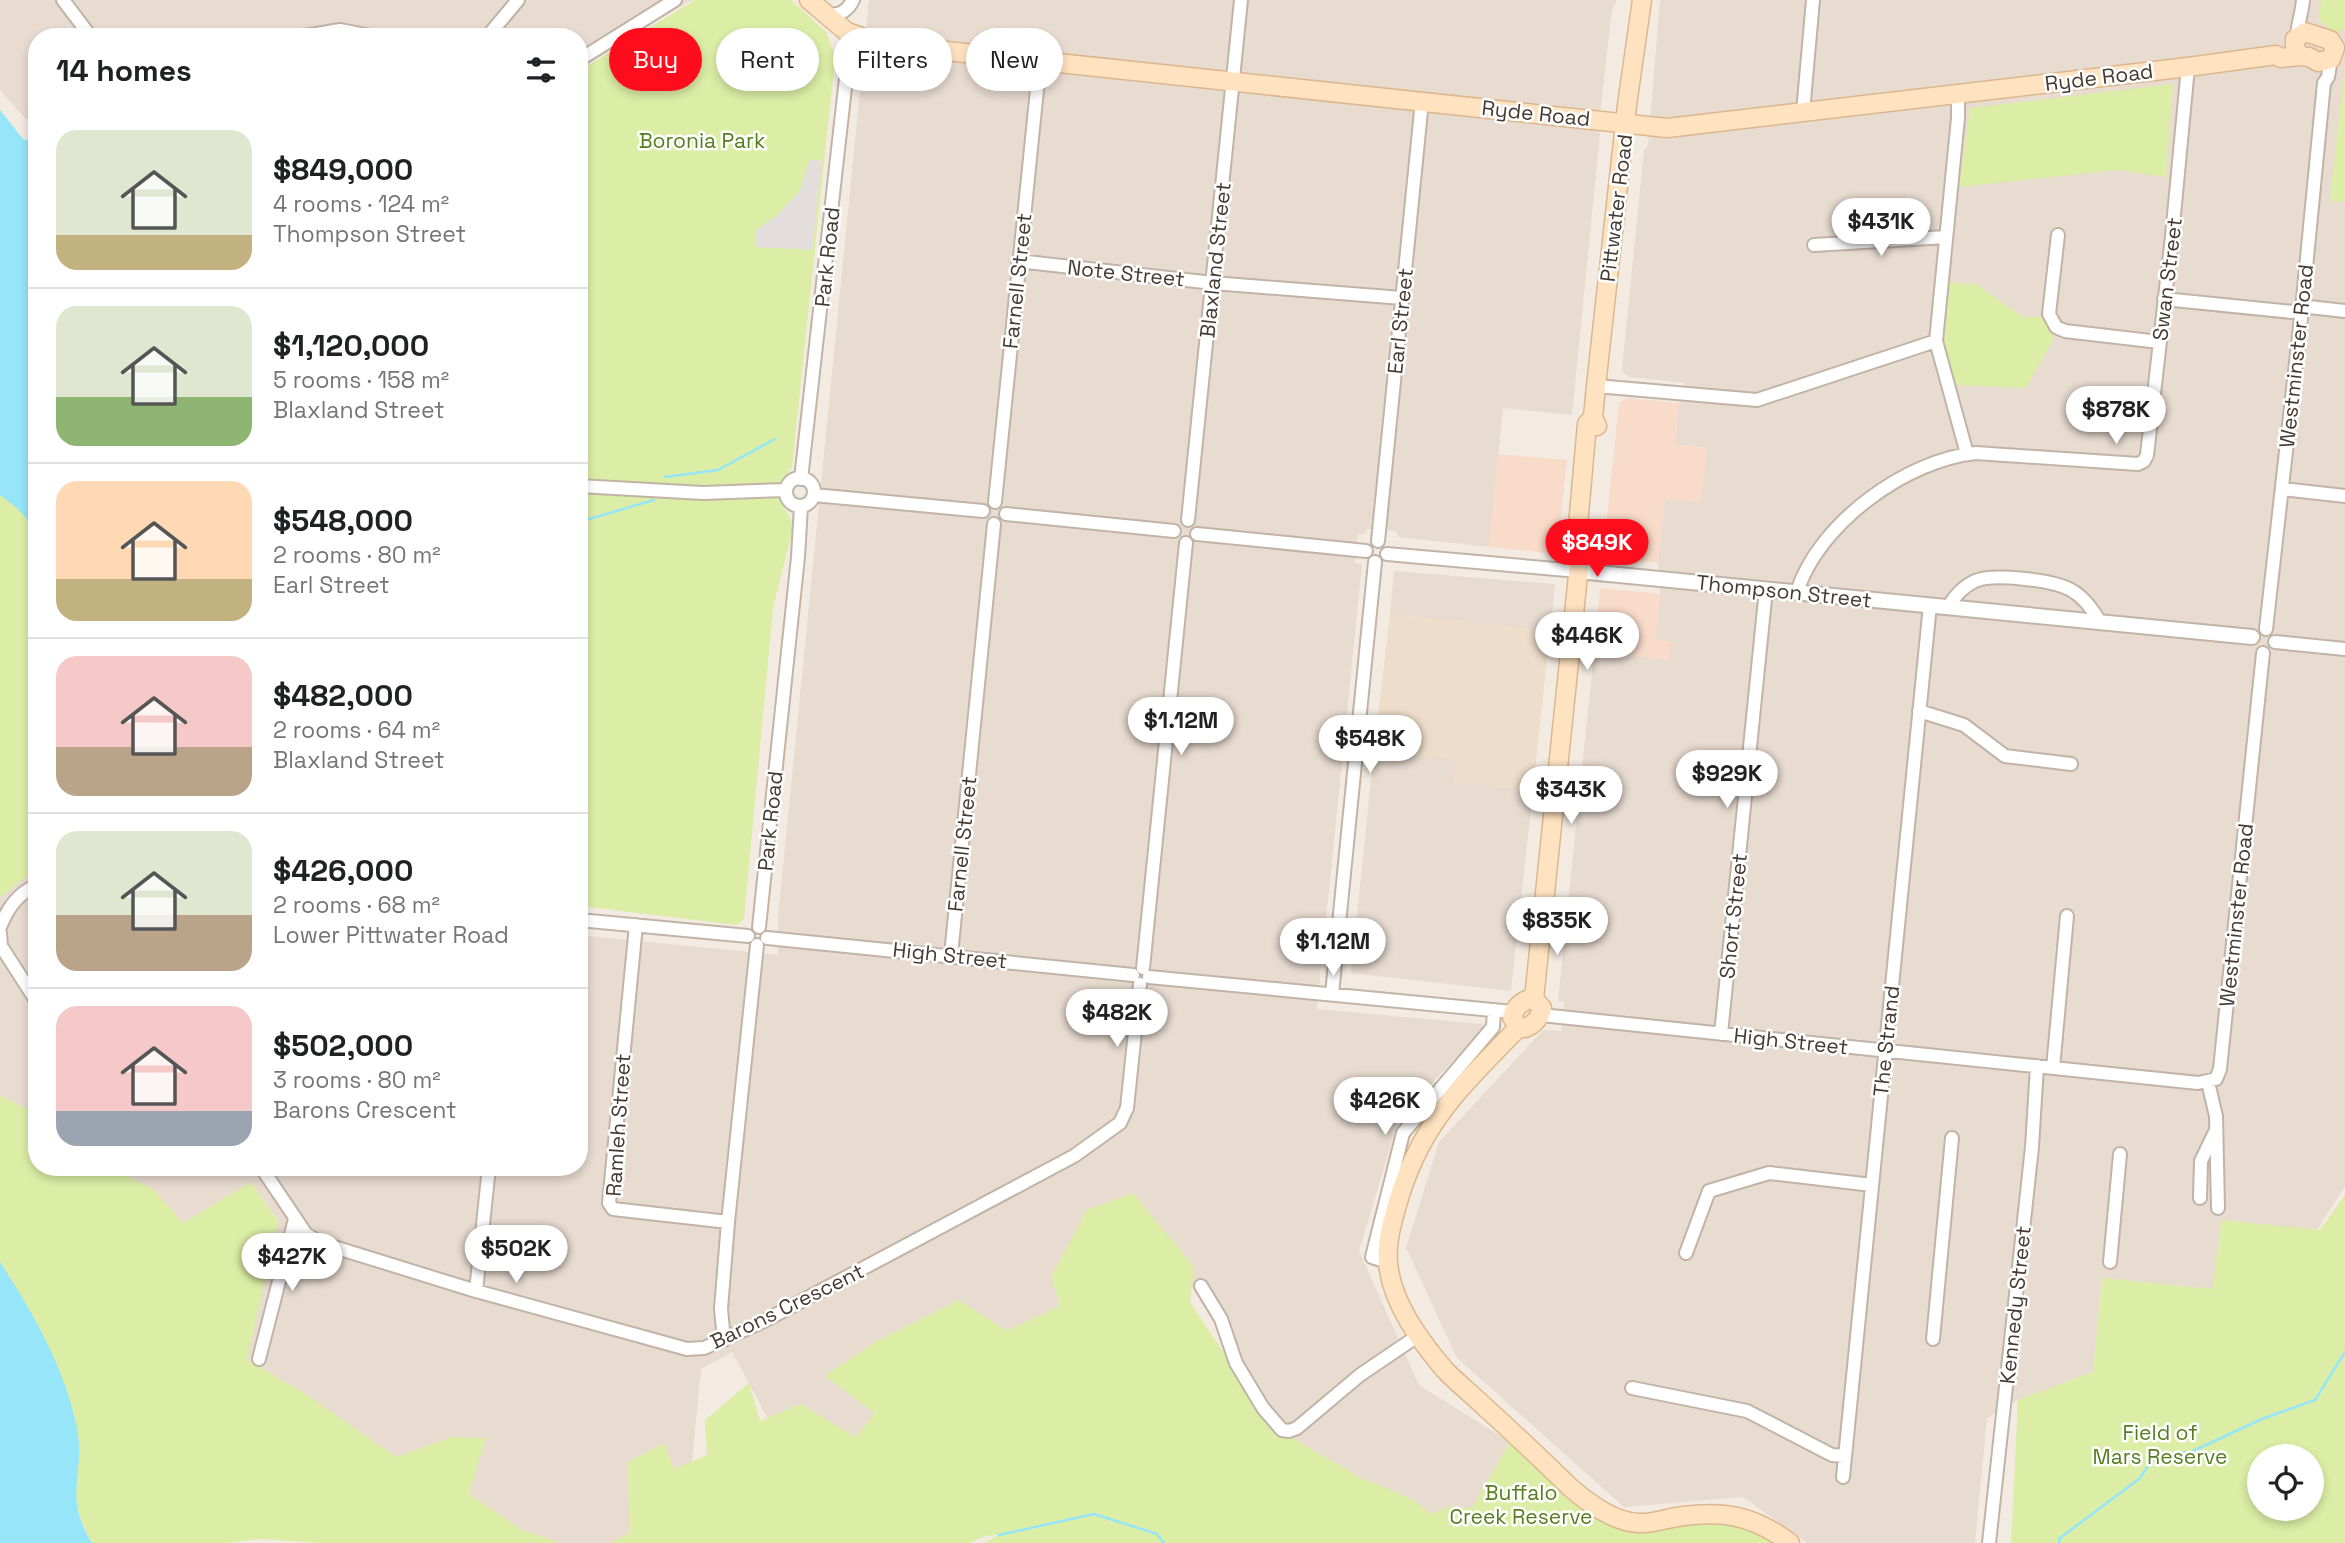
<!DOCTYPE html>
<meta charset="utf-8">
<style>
body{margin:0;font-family:"Space Grotesk",sans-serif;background:#f2f2f2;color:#202124;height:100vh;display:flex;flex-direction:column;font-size:26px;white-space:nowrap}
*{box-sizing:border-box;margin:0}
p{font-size:23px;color:#757577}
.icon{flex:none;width:38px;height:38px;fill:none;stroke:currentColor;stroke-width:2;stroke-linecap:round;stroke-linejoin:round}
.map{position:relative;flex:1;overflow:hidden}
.details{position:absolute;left:28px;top:28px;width:560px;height:1148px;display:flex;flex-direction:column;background:#fff;border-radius:28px;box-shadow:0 4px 10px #0003}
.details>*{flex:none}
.banner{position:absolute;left:609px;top:28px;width:665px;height:63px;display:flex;gap:14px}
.tools{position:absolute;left:2247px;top:1444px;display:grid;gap:14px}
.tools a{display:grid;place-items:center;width:77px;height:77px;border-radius:50%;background:#fff;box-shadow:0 4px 10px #0003;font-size:35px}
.price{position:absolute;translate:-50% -60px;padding:0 16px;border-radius:24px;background:#fff;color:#222;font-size:23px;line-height:46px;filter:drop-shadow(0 2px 4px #0008)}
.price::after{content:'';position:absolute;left:50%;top:42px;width:21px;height:16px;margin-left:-10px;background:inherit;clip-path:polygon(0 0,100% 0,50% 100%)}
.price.on{background:#ff0d1c;color:#fff}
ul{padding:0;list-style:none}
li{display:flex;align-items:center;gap:21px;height:175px;padding:0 28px}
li+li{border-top:2px solid #e0e0e0}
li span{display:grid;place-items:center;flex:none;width:196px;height:140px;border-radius:21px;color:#555}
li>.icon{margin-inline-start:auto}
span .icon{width:84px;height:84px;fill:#fffc;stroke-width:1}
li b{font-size:30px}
h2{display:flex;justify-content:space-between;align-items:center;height:84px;padding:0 28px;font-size:30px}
.chip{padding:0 24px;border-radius:32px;background:#fff;box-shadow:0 4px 10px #0003;font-size:24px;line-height:63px}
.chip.on{background:#ff0d1c;color:#fff}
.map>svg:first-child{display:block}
.residential{fill:#e8dbd0}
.commercial{fill:#f9dbca}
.education{fill:#eeddca}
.green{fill:#dceda6;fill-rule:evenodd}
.parking{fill:#e3dedc}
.water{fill:#96e5f8}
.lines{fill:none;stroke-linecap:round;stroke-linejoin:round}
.stream{stroke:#96e5f8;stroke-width:2.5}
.minor-casing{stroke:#c2b3a7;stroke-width:16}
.tertiary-casing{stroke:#c2b3a7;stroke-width:18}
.secondary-casing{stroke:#dbb78e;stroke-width:21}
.minor{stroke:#fff;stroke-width:12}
.tertiary{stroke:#fff;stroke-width:14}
.secondary{stroke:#ffe3c0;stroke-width:18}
.labels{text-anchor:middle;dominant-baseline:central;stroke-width:5;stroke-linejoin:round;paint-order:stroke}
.street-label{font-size:21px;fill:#453a32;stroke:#fff}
.park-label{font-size:21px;fill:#567d1f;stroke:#fff}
</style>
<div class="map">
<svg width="2345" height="1543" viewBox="0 0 2345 1543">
<rect width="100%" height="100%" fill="#f3ebe2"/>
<path class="residential" d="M 0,0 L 692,0 L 579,64 L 579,37 L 37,37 L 37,132 L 0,90 Z
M 869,0 L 1617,0 L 1612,9 L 1598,131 L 1600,134 L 1572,415 L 1503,408 L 1489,547 L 1398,537 L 1396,531 L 1366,529 L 1365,534 L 1358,534 L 1355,563 L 1362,564 L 1317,1009 L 1482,1024 L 1484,1028 L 1399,1118 L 1359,1251 L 1419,1385 L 1510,1442 L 1472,1508 L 1431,1514 L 1293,1449 L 1193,1288 L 1040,1349 L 831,1535 L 732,1352 L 701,1369 L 684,1543 L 448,1543 L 200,1489 L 278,1221 L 251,1182 L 137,1259 L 75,1167 L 579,1167 L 579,935 L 778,955 L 778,917 Z
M 1660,0 L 2345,0 L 2345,1186 L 2317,1230 L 2222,1220 L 2213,1289 L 2102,1278 L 2093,1372 L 2018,1400 L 1987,1418 L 1975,1543 L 1807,1543 L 1743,1497 L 1624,1507 L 1457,1358 L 1406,1248 L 1439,1142 L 1543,1030 L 1561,1031 L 1564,1002 L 1558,1001 L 1594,652 L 1669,659 L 1655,640 L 1660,594 L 1658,563 L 1665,499 L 1707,448 L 1675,444 L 1679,403 L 1685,383 L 1630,377 L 1624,374 L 1622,369 L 1644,150 L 1648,145 Z
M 1394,571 L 1555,584 L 1550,631 L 1390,614 Z
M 1374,751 L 1456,759 L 1453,782 L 1533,790 L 1511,991 L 1351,973 Z
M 37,849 L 37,1111 L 34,1108 L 0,1133 L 0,858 Z"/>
<path class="commercial" d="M 1627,398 L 1679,403 L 1675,444 L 1707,448 L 1701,502 L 1665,499 L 1658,563 L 1603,557 L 1619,403 Z
M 1498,454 L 1567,460 L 1557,554 L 1489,547 Z
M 1600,588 L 1660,594 L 1655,640 L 1671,642 L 1669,660 L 1594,652 Z"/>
<path class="education" d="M 1390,614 L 1550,631 L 1533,790 L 1453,782 L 1455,759 L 1374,751 Z"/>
<path class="green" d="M 695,0 L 791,0 L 827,33 L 835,58 L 792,467 L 775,491 L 794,525 L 773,608 L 744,919 L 737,925 L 579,906 L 579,71 Z
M 2321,0 L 2345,0 L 2345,29 L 2336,32 L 2319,21 Z
M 2345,61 L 2345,202 L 2330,201 Z
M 2173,84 L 2166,177 L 2118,170 L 1959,187 L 1970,108 Z
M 1950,283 L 1976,284 L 2023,317 L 2044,317 L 2054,338 L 2026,388 L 1955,385 L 1943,340 Z
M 0,495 L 18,509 L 37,530 L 37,858 L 32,872 L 0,897 Z
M 0,1095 L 37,1115 L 37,1167 L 109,1167 L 153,1189 L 183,1223 L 251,1182 L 278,1221 L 247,1360 L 304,1393 L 396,1457 L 452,1437 L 486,1438 L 469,1494 L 522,1530 L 560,1543 L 320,1543 L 260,1539 L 226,1543 L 92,1543 C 81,1523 75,1507 75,1484 L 38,1326 L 0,1262 Z
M 1133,1193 L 1194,1267 L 1190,1302 L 1240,1377 L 1287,1435 L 1361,1478 L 1410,1498 L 1431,1514 L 1452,1506 L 1472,1508 L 1510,1442 L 1571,1497 L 1608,1524 L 1645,1531 L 1725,1517 L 1784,1543 L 984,1543 L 999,1535 L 985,1536 L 970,1543 L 610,1543 L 629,1533 L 628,1462 L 664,1443 L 674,1469 L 707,1455 L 705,1420 L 749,1383 L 760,1421 L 801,1404 L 855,1437 L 875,1413 L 825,1376 L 877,1341 L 959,1300 L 1007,1331 L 1060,1306 L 1051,1277 L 1087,1210 Z
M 2345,1195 L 2345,1543 L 2011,1543 L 2018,1400 L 2093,1372 L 2102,1278 L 2212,1289 L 2222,1220 L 2320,1230 ZM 2259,1456 L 2312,1456 L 2312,1508 L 2259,1508 Z"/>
<path class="parking" d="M 810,159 L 822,161 L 812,250 L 755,247 L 756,230 L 776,216 L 799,192 Z"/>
<path class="water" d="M 0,110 L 23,139 L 37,143 L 37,530 L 18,509 L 0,495 Z
M 0,1262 C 33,1313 65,1368 77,1428 C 86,1474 62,1495 92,1543 L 0,1543 Z"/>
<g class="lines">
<path class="stream" d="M 665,477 L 718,470 L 775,439
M 579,522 L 654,500
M 999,1535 L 1094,1514 L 1157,1534 L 1164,1543
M 2059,1543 L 2060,1538 L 2139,1479 L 2152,1461 L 2176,1453 L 2191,1452 L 2262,1419 L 2315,1400 L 2345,1352"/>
<defs>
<path id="minor" d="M 63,0 L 91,37
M 826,14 C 839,16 847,12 853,0
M 2297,36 C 2298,22 2302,13 2303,0
M 299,37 L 340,30 L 376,37
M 487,37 L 518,0
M 579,60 L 675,0
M 1958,94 L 1958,118 L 1936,341 L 1967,454
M 1803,112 L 1813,0
M 2058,235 L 2049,314 L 2056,327 L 2065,331 L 2159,342
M 1814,245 L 1946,237
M 1018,261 L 1213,283 L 1402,298
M 2164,299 L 2292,312 L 2309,307 L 2345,311
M 1596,386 L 1757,400 L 1936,341
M786 492a14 14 0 1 1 28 0a14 14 0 1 1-28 0Z
M 801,479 L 851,34
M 579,486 L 703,493 L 786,490
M 2283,489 L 2345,496
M 814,495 L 983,511
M 995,502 L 1040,60
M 1006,514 L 1174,531
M 1188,520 L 1241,0
M 1197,534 L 1366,551
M 1378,541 L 1422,101
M 1387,554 L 1578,571
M 1797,592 C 1818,524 1906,460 1976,453 L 2138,464 L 2144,461 L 2147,455 L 2172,236 L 2188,67
M 1948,607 C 1954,597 1964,586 1975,581 C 1993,573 2053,580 2071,590 C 2084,597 2093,610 2100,622
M 2266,629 L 2302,309 L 2324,83 L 2328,77 L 2331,59
M 2275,642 L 2345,649
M 1919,711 L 1964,725 L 2005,756 L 2071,764
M 579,920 L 748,936
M 636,925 L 609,1203 L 613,1209 L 728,1222
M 0,927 C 8,908 17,894 37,885
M 759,927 L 798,557 L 801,506
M 0,933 L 1,946 L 37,1002
M 767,938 L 1133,975
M 951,955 L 994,524
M 1143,968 L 1186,543
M 1149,977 L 1513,1012
M 1332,994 L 1375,562
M 1541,1015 L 2198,1083 L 2216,1079 L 2220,1069 L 2263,653
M 1721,1034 L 1766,589
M 2053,1068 L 2067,916
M 2208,1082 L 2216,1116 L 2218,1208
M 261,1167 L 306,1234 L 321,1243 L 476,1291 L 687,1349 L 704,1348 L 766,1320 L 1074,1156 L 1120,1123 L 1127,1108 L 1140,984
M 2200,1198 L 2201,1161 L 2216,1130
M 1686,1253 L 1709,1191 L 1769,1173 L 1872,1185
M 1388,1262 L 1372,1257 L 1403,1133 L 1493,1027 L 1494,1010
M 2110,1262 L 2120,1154
M 1201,1286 L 1221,1319 L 1236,1363 L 1263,1408 L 1282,1430 L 1289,1431 L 1297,1428 L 1360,1375 L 1419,1335
M 476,1291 L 489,1167
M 1933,1339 L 1952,1138
M 724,1340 L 721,1309 L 728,1222 L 757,945
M 259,1359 L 295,1219
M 1632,1388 L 1747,1411 L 1832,1455 L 1845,1456
M 1843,1477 L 1930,605
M 1989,1543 L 2032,1147 L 2037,1066"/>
<path id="tertiary" d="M 1578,571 L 2252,637"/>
<path id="secondary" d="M 809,0 L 847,32 L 881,44 L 1667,128 L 2188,67 L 2276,55 L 2281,58 L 2299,56
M 2305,32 L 2330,40 L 2335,48 L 2331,59 L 2318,62 L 2309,57 L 2299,56 L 2295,47 L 2295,39 Z
M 1597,426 L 1593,417 L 1596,386 L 1627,105 L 1642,0
M 1534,999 L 1580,556 L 1580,552 L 1576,548 L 1587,424 L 1593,417
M 1518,1028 C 1461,1087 1420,1123 1397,1205 C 1392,1223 1386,1243 1388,1262 C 1391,1302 1419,1339 1444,1369 C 1457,1383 1473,1395 1487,1409 C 1516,1435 1544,1462 1572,1489 C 1590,1504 1614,1522 1639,1523 C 1652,1524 1664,1519 1677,1517 C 1722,1510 1753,1515 1790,1543
M 1518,1028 C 1530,1030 1540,1019 1542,1008 L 1534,999
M 1518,1028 L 1512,1017 C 1514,1008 1524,998 1534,999"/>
</defs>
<use href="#minor" class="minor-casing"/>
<use href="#tertiary" class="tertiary-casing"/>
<use href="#secondary" class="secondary-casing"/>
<use href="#minor" class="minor"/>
<use href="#tertiary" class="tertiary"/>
<use href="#secondary" class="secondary"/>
</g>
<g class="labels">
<g class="street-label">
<text transform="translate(2099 77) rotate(-7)">Ryde Road</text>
<text transform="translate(1536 113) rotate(6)">Ryde Road</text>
<text transform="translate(1616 208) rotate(-83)">Pittwater Road</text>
<text transform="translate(827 257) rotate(-84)">Park Road</text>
<text transform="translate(1215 260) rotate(-84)">Blaxland Street</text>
<text transform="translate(1126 273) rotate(6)">Note Street</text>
<text transform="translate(2167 279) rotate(-83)">Swan Street</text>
<text transform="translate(1017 281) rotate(-84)">Farnell Street</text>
<text transform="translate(1400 321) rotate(-84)">Earl Street</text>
<text transform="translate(2296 356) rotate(-84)">Westminster Road</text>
<text transform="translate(1784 591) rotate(6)">Thompson Street</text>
<text transform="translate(770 821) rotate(-84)">Park Road</text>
<text transform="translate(962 844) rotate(-84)">Farnell Street</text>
<text transform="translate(2236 915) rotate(-84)">Westminster Road</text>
<text transform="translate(1733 916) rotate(-84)">Short Street</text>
<text transform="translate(950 955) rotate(6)">High Street</text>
<text transform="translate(1791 1041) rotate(6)">High Street</text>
<text transform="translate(1886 1041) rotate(-84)">The Strand</text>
<text transform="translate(618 1125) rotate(-86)">Ramleh Street</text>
<text transform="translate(2015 1305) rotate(-84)">Kennedy Street</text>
<text transform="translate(787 1306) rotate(-26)">Barons Crescent</text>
</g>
<g class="park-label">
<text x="702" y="140">Boronia Park</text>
<text x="2160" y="1432">Field of<tspan x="2160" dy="24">Mars Reserve</tspan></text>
<text x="1521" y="1492">Buffalo<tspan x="1521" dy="24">Creek Reserve</tspan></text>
</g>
</g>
</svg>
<div class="tools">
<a><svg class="icon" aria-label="locate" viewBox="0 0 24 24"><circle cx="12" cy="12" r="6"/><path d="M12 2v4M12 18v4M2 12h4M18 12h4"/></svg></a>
</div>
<b class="price" style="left:1881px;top:258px">$431K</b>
<b class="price" style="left:2116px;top:446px">$878K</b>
<b class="price on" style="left:1597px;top:579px">$849K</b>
<b class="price" style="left:1587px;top:672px">$446K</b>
<b class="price" style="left:1181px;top:757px">$1.12M</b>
<b class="price" style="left:1370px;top:775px">$548K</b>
<b class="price" style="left:1727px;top:810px">$929K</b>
<b class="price" style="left:1571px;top:826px">$343K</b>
<b class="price" style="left:1557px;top:957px">$835K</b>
<b class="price" style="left:1333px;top:978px">$1.12M</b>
<b class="price" style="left:1117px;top:1049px">$482K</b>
<b class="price" style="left:1385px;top:1137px">$426K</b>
<b class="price" style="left:516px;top:1285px">$502K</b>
<b class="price" style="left:292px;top:1293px">$427K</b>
<div class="banner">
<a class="chip on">Buy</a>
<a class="chip">Rent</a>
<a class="chip">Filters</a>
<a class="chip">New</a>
</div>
<section class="details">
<h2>14 homes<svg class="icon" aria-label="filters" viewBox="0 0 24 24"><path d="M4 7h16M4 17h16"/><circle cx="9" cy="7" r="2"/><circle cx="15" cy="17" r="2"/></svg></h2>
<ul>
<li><span style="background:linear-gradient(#dfe7d0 75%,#c2b280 0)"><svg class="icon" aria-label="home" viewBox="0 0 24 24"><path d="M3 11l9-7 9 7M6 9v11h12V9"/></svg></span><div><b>$849,000</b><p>4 rooms · 124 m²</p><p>Thompson Street</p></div></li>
<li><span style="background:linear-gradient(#dfe7d0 65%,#8fb573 0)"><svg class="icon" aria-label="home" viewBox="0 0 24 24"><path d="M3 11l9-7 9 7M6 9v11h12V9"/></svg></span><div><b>$1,120,000</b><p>5 rooms · 158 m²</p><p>Blaxland Street</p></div></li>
<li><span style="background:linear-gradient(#ffd9b3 70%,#c2b280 0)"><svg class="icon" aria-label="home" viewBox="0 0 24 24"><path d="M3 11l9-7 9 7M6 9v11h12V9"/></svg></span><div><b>$548,000</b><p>2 rooms · 80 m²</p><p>Earl Street</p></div></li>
<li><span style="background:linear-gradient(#f6c9c9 65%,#b9a48a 0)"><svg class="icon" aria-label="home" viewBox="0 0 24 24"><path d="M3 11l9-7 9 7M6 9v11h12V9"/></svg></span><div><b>$482,000</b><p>2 rooms · 64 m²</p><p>Blaxland Street</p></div></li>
<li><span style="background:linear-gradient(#dfe7d0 60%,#b9a48a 0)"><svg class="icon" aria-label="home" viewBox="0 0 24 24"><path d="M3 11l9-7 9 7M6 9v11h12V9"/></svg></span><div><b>$426,000</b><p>2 rooms · 68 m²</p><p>Lower Pittwater Road</p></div></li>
<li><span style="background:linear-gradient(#f6c9c9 75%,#9aa5b1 0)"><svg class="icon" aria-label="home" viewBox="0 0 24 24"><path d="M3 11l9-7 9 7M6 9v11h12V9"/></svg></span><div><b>$502,000</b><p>3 rooms · 80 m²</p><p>Barons Crescent</p></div></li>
</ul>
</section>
</div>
